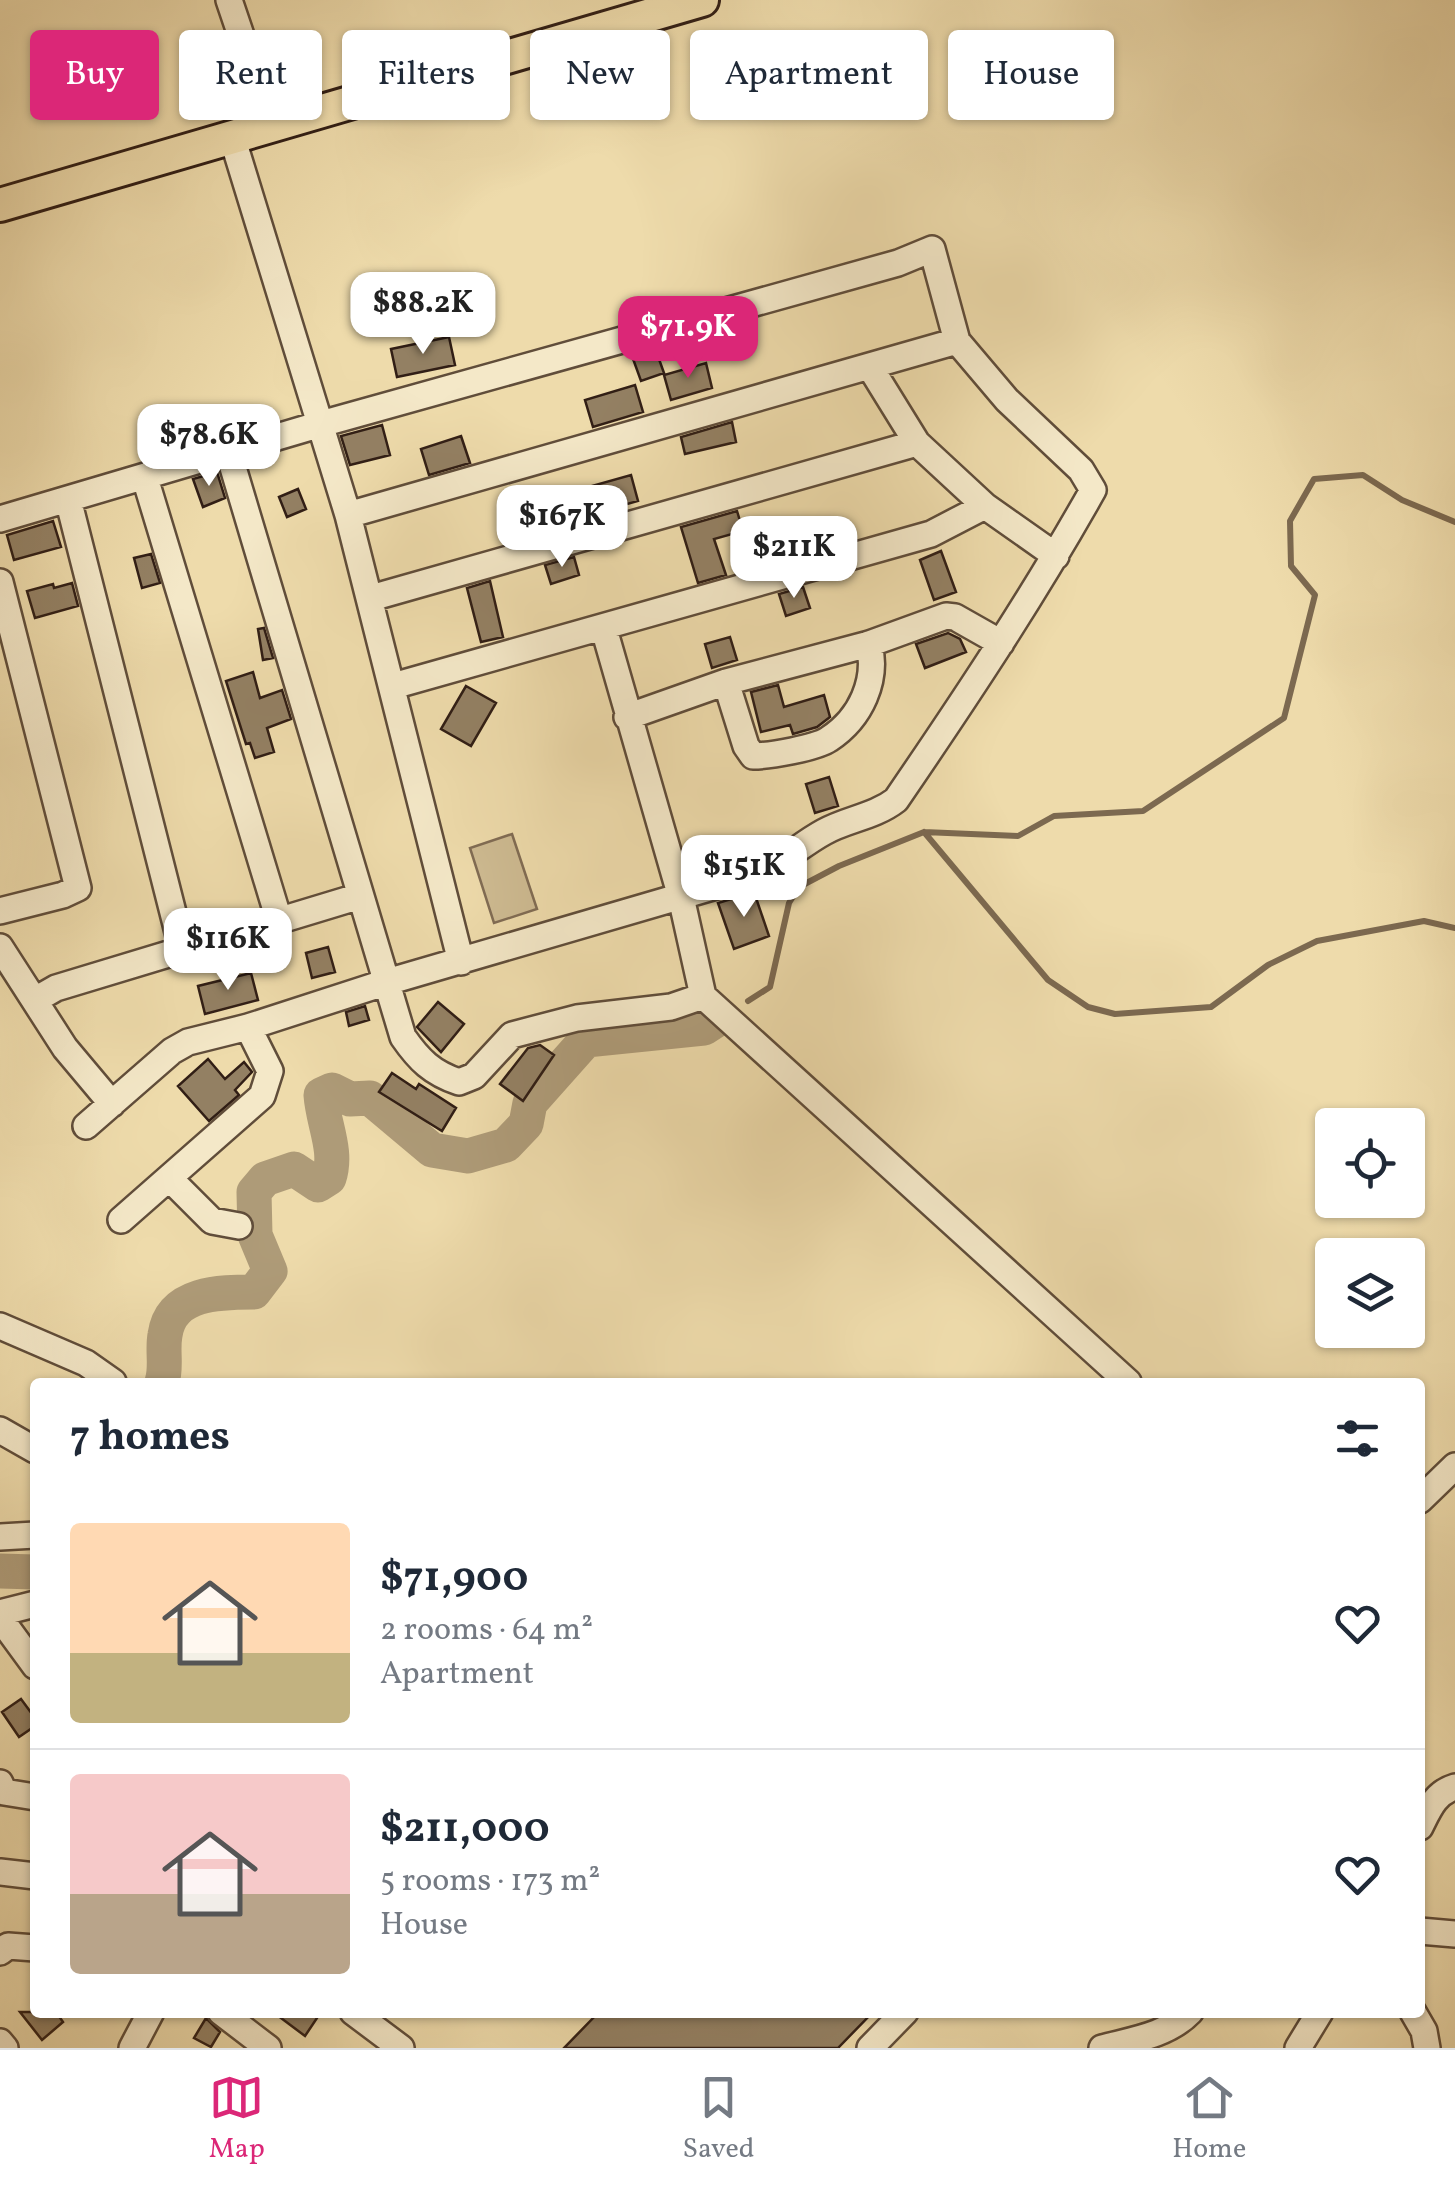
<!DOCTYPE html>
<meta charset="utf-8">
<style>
body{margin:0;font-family:Vollkorn,serif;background:#f6f6f7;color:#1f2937;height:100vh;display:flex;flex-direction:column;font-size:38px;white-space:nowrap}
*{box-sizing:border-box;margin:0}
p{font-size:32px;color:#747a83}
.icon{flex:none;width:55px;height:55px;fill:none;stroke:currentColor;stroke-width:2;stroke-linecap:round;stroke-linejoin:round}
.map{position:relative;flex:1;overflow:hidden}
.panel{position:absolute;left:30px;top:1378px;width:1395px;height:640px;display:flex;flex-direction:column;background:#fff;border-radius:10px;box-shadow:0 2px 8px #0004}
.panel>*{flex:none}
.guide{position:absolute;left:30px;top:30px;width:1395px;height:90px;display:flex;gap:20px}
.tools{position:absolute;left:1315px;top:1108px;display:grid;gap:20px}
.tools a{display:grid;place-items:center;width:110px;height:110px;border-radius:10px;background:#fff;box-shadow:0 2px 8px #0004;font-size:50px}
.price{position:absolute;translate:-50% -85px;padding:0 22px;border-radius:20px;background:#fff;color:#222;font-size:32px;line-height:65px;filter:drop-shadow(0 2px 5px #0008)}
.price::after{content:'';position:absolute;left:50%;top:60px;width:30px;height:22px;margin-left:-15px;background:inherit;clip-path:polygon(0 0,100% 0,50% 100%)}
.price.on{background:#db2777;color:#fff}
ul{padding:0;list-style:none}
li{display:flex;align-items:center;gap:30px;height:250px;padding:0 40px}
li+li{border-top:2px solid #e0e1e3}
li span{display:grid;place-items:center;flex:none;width:280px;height:200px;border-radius:10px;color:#555}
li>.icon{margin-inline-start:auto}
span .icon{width:120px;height:120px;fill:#fffc;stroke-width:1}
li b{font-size:42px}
h2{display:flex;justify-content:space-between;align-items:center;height:120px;padding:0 40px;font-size:42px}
.chip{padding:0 35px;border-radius:10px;background:#fff;box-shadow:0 2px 8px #0004;font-size:35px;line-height:90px}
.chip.on{background:#db2777;color:#fff}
.menu{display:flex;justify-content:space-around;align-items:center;height:140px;border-top:2px solid #e0e1e3;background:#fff;font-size:28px;color:#747a83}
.menu a{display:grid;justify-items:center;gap:5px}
.menu .on{color:#db2777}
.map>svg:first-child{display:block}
.green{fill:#cebb92;stroke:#806c54;stroke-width:2.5}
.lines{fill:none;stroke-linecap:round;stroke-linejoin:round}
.stream{stroke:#7c6950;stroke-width:6}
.river{stroke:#ae9b78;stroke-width:35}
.building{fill:#938063;stroke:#311e15;stroke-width:2.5}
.minor-casing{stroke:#604d3a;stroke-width:30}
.major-casing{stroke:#311e15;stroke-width:38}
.minor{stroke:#f4e8c8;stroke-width:25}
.major{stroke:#eedbab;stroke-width:32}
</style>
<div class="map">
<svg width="1455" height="2048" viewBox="0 0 1455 2048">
<rect width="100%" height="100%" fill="#eedbab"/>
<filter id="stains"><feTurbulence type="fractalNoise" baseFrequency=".002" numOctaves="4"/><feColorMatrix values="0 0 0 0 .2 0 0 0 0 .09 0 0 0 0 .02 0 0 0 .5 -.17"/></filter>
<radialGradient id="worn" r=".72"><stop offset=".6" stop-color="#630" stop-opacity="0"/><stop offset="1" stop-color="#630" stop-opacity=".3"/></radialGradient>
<path class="green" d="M 512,834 L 537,909 L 494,923 L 470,848 Z"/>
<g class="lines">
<path class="stream" d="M 924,832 L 1048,980 L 1088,1007 L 1115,1014 L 1211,1007 L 1268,965 L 1317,941 L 1424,921 L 1455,928
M 748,1001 L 770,987 L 789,903 L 799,887 L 839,866 L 924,832 L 1018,836 L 1054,816 L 1143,811 L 1284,718 L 1315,595 L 1291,566 L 1290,521 L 1314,479 L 1363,475 L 1402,500 L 1455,522"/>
<path class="river" d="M 162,1382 C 167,1367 162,1351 165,1335 C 171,1292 220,1292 254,1292 L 270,1271 L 255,1235 L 254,1192 L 265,1179 L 294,1169 L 318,1185 L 329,1178 C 338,1150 323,1124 321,1095 L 332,1090 L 350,1099 L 370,1098 L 432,1150 L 468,1156 L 506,1145 L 526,1124 L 530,1103 L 586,1040 L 704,1028 L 721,1017
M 0,1571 L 35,1572"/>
</g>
<path class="building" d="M 449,337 L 455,365 L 397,377 L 391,349 Z
M 655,348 L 664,373 L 641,381 L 632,356 Z
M 706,363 L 712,388 L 671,400 L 664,375 Z
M 635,385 L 643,412 L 593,427 L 585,400 Z
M 167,421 L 175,450 L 152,457 L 144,428 Z
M 732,422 L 736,442 L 685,454 L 681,437 Z
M 382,425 L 390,455 L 350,465 L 341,436 Z
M 461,436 L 470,463 L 429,475 L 421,449 Z
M 217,472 L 225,498 L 203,507 L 193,479 Z
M 631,475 L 638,501 L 588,515 L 581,489 Z
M 298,489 L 306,509 L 287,517 L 279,497 Z
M 737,511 L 743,531 L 714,539 L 726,575 L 698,583 L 681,527 Z
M 53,521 L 61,547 L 14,560 L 7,535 Z
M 941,551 L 956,592 L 934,600 L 920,560 Z
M 151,554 L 160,583 L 142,588 L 134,558 Z
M 574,557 L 579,575 L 551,584 L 545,565 Z
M 490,581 L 503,637 L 481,642 L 467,588 Z
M 72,583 L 78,606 L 35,618 L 27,591 L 53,584 L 54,588 Z
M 803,587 L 810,608 L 786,616 L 779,594 Z
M 264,628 L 273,658 L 263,660 L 258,629 Z
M 948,633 L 960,639 L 966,652 L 925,668 L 916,644 Z
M 730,637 L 737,660 L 712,668 L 705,644 Z
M 253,672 L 260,698 L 282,690 L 291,719 L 267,728 L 274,752 L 255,758 L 250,743 L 246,744 L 226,681 Z
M 778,685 L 784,707 L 824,695 L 830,717 L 817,727 L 793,734 L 790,725 L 761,732 L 751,692 Z
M 466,686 L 496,703 L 471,746 L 441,729 Z
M 829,777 L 838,806 L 815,813 L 806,784 Z
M 754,892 L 769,936 L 734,949 L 718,903 Z
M 328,947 L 335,972 L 312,978 L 306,953 Z
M 251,973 L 258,1000 L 205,1014 L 198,986 Z
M 438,1002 L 464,1024 L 441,1052 L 417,1027 Z
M 365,1006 L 369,1020 L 349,1026 L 346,1012 Z
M 540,1045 L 554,1055 L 523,1101 L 500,1084 L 528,1048 Z
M 208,1059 L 225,1079 L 244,1062 L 252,1072 L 235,1090 L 239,1095 L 209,1121 L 178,1086 Z
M 392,1073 L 416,1089 L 419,1084 L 456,1108 L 442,1131 L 379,1092 Z
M 21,1699 L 35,1718 L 35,1726 L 19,1737 L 2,1712 Z
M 20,2012 L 56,2012 L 63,2022 L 42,2040 Z
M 273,2012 L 321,2012 L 305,2036 Z
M 599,2012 L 873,2012 L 838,2048 L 564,2048 Z
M 206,2018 L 220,2032 L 211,2047 L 194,2038 Z"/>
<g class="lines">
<defs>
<path id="minor" d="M 229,0 L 272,127
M 232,137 L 348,515 L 461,962
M 870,367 L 917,443 L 985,506 L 1056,556
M 229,454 L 403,1037 C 419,1060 432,1073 459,1082 L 474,1076 L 512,1035 L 577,1018 L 671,1007 L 703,996
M 145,478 L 279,920
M 68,499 L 182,948
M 348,515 L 957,341
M 0,519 L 321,424 L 898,263 L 932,249 L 957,341 L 1007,400 L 1081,470 L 1093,490 C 1033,597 965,699 896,800 C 874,817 847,819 824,832 C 800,845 782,863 757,874 L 387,982 L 248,1027 L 188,1042 L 172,1051 L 86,1126
M 0,582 L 78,888 L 63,895 L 0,911
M 371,598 L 917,443
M 604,629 L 681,897 L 703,996 L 1128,1382
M 726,682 L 746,746 L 753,756 C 769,756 816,748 829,739 C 861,718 878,680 869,644
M 393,686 L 931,534 L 985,506
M 627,717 L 726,682 L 869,644 L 946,616 L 955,617 L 1001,643
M 0,947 L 65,1048 L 112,1104
M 35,1000 L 56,988 L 360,896
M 170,1179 L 212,1221 L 239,1226
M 121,1220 L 262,1096 L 270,1071 L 248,1027
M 0,1326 L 86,1363 L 113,1382
M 0,1430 L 35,1450
M 1420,1500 L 1455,1466
M 0,1537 L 35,1535
M 0,1613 L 35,1604
M 0,1618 L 35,1666
M 0,1783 L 4,1792 L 35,1797
M 1420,1827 C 1429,1809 1435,1793 1455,1787
M 0,1872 L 35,1876
M 1420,1931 L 1455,1934
M 0,1952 L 8,1946 L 35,1948
M 221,2012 L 268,2048
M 353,2012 L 401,2048
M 1413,2012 L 1424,2031 L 1427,2048
M 0,2042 L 5,2048
M 132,2048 L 151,2012
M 870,2048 L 905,2012
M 1102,2048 C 1132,2040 1168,2035 1190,2012
M 1298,2048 L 1320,2012"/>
<path id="major" d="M 0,205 L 702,0"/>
</defs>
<use href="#minor" class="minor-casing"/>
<use href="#major" class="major-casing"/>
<use href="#minor" class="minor"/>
<use href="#major" class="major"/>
</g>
<rect width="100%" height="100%" filter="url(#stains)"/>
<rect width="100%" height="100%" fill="url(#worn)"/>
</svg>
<div class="tools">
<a><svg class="icon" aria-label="locate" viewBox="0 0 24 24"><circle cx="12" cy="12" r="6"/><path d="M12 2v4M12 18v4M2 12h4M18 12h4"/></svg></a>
<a><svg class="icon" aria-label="layers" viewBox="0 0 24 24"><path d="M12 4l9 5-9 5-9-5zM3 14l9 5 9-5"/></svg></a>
</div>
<b class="price" style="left:423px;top:357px">$88.2K</b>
<b class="price on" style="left:688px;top:381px">$71.9K</b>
<b class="price" style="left:209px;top:489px">$78.6K</b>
<b class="price" style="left:562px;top:570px">$167K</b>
<b class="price" style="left:794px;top:601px">$211K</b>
<b class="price" style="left:744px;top:920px">$151K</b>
<b class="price" style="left:228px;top:993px">$116K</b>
<div class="guide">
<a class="chip on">Buy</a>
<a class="chip">Rent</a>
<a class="chip">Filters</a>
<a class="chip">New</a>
<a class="chip">Apartment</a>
<a class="chip">House</a>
</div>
<section class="panel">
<h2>7 homes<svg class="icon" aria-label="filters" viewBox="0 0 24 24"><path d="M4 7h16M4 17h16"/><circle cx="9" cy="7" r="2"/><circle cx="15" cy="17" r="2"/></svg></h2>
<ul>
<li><span style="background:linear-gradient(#ffd9b3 65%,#c2b280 0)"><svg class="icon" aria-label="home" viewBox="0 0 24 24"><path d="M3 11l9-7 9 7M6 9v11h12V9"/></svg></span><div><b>$71,900</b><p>2 rooms · 64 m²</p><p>Apartment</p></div><svg class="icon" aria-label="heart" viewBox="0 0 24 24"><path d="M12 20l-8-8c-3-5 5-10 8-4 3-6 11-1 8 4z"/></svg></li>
<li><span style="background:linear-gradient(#f6c9c9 60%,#b9a48a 0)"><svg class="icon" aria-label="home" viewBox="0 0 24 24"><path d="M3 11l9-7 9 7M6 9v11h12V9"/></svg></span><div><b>$211,000</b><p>5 rooms · 173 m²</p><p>House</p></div><svg class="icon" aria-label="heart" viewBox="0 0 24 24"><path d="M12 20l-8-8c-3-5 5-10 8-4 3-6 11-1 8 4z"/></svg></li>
</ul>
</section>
</div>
<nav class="menu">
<a class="on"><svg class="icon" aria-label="map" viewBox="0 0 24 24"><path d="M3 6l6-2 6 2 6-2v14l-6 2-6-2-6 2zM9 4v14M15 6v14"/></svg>Map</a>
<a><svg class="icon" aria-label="saved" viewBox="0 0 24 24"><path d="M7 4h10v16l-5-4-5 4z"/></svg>Saved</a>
<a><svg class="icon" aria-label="home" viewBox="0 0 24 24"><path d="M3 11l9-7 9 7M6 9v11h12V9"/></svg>Home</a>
</nav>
